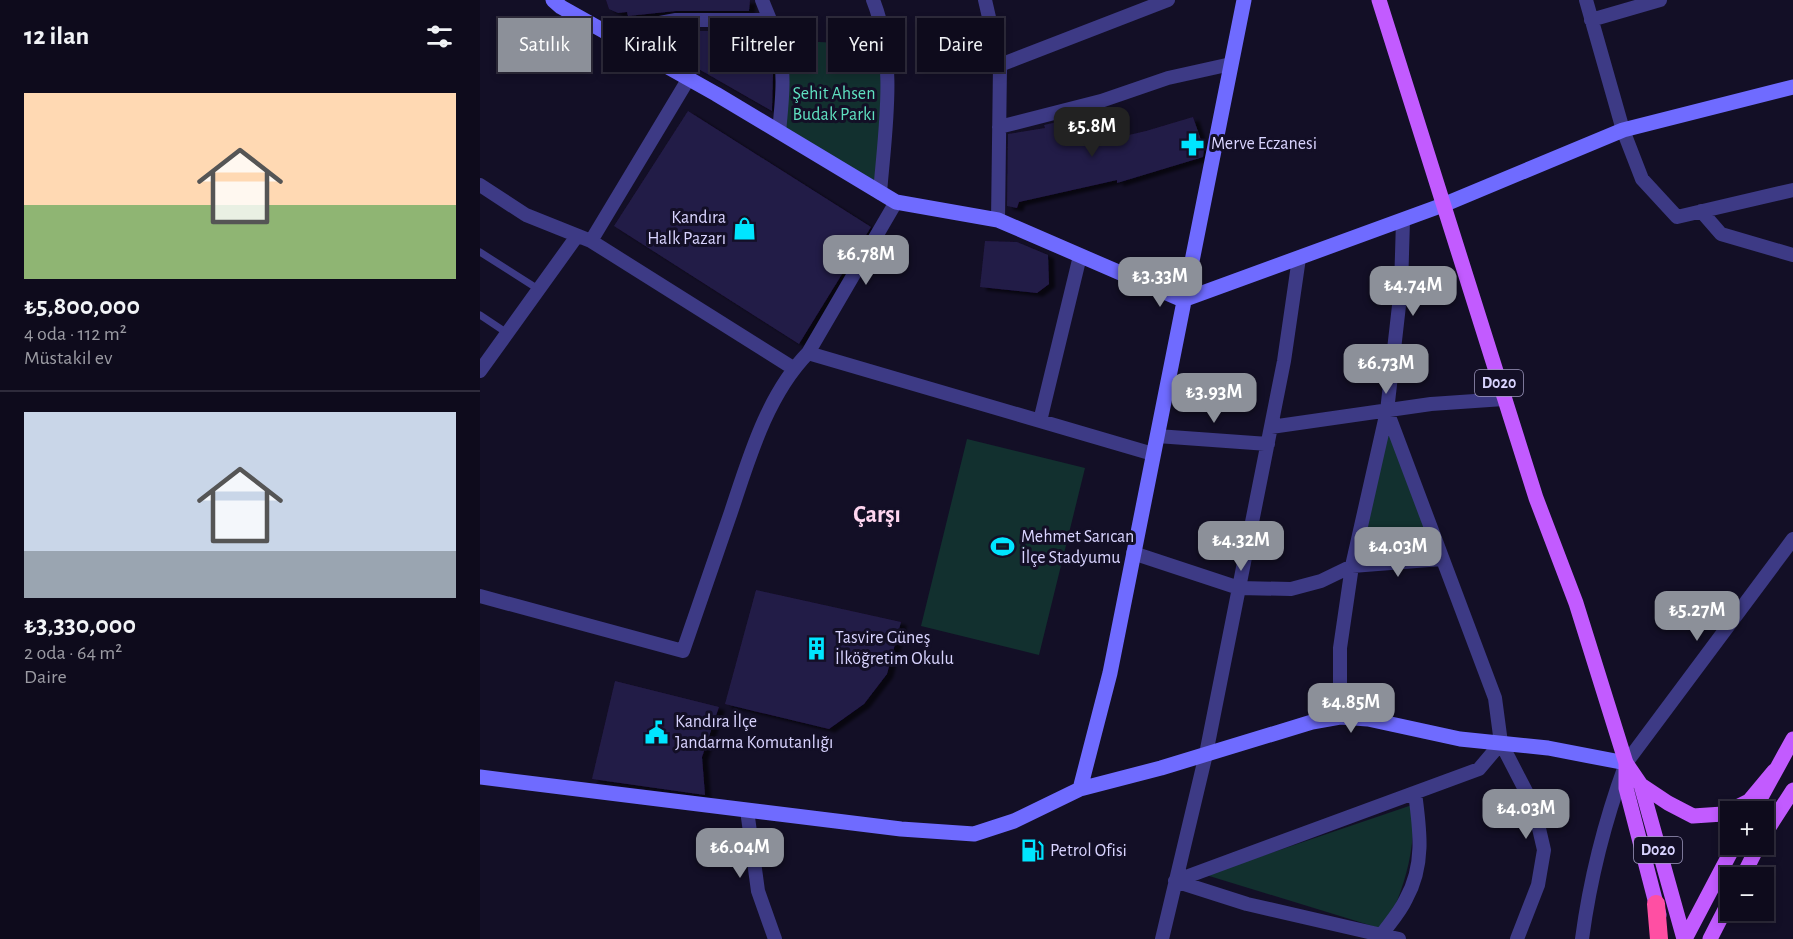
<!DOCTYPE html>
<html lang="tr">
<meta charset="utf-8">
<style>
body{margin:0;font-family:"Alegreya Sans",sans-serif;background:#171425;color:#f1f3f6;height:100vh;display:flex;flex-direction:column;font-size:22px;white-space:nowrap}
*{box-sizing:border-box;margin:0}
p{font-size:20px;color:#9b9ba3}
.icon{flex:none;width:33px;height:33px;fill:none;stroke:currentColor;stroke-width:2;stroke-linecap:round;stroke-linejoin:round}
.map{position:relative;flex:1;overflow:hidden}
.sheet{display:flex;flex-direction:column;background:#0e0b1c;width:480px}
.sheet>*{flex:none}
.top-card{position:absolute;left:18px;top:18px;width:570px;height:54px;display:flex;gap:12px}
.buttons{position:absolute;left:1240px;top:801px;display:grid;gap:12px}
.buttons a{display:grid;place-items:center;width:54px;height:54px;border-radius:0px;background:#0e0b1c;box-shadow:0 3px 9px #0003,0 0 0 2px #2e2b3b;font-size:30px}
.price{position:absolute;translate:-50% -51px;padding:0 14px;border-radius:12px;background:#8c9099;color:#fff;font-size:20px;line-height:39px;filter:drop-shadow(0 2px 3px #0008)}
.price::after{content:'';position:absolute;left:50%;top:36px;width:18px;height:14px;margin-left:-9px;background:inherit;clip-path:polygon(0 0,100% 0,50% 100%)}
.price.selected{background:#222;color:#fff}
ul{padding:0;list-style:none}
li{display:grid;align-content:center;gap:12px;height:318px;padding:0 24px}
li+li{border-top:2px solid #2e2b3b}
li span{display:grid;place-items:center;height:186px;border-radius:0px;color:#555}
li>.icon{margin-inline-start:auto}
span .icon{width:108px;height:108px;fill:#fffc;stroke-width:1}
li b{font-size:26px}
h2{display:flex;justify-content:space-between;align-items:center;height:72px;padding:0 24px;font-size:26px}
.pill{padding:0 21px;border-radius:0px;background:#0e0b1c;box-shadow:0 3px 9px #0003,0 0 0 2px #2e2b3b;font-size:21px;line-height:54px}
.pill.selected{background:#8c9099;color:#fff}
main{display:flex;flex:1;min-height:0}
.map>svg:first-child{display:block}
.green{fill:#12302f}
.building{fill:#241b47;filter:url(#shadow)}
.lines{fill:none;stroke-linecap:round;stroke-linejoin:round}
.lane{stroke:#3d3a85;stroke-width:7}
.street{stroke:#3d3a85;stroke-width:14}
.secondary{stroke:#6f6bff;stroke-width:15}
.primary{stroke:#c25bff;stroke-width:15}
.highway{stroke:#ff4fa3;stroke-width:18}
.labels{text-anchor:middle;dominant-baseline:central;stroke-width:6;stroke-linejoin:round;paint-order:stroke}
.shield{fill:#130f26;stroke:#9e99be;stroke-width:1.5}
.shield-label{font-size:16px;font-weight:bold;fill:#d9d4ff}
.park-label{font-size:18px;fill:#5fe0c0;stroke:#130f26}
.poi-label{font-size:18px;fill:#d9d4ff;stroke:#130f26;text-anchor:start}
.district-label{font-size:24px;font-weight:bold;fill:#ffd6f0;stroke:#130f26}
</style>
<main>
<section class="sheet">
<h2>12 ilan<svg class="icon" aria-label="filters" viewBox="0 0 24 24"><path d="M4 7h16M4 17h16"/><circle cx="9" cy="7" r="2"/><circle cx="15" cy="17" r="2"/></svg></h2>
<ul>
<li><span style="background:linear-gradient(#ffd9b3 60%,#8fb573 0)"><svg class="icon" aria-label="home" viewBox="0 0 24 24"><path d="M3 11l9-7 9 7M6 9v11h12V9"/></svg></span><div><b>₺5,800,000</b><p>4 oda · 112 m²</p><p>Müstakil ev</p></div></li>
<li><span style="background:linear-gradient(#c9d6e8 75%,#9aa5b1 0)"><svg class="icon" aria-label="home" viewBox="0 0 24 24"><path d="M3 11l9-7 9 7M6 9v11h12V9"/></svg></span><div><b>₺3,330,000</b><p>2 oda · 64 m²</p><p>Daire</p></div></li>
</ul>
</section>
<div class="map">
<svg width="1313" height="939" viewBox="0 0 1313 939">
<defs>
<filter id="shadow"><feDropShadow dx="6" dy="3.5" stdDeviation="1.5" flood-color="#0009"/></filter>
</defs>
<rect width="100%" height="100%" fill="#130f26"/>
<path class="green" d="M 404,39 L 400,193 L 299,132 L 297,40 L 360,43 Z
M 907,411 L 962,559 L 872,566 Z
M 487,439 L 605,468 L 559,655 L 441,626 Z
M 932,805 C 936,837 929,871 917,901 C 913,911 905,920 899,928 L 726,875 Z"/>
<path class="building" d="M 126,0 L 270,0 L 269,11 L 196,11 L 148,16 L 147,12 L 138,13 L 129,9 Z
M 184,31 L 279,31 L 289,45 L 291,52 L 293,74 L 292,111 L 175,44 L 179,35 Z
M 208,111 L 391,227 L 319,344 L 134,226 Z
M 713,117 L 724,149 L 723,157 L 637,183 L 637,180 L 539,202 L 537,208 L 527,206 L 528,134 L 565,128 L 564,125 L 595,118 L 602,146 L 666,131 Z
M 505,241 L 537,242 L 568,255 L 569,284 L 557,293 L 500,287 Z
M 276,590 L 421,622 L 407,674 L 384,704 L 349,729 L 245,704 Z
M 135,681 L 239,707 L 222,757 L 225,795 L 112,779 Z"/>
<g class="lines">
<path class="lane" d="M 0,252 L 58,289
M 0,315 L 27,333"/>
<path class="street" d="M 282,0 C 287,13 293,26 297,39 C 306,70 302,101 299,132
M 393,0 C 417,60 405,130 400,193
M 505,0 L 520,65 L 518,220
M 1106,0 L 1143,130 L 1162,179 L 1197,217 L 1313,190
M 1111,20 L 1180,0
M 151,46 L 180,23 L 196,20 L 289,20
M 520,65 L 688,0
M 519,127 L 621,101 L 688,78 L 751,64
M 0,185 L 46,215 L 111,241 L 313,368
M 1221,211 L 1241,234 L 1313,255
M 111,241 L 209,78
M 328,353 L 416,202
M 0,371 L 97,236
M 907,411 L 1015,698 L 1021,743 L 1054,807 L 1064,850 L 1058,885 L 1037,939
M 560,421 L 600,256
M 791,427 L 951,404 L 1024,399
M 677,436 L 788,444
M 653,553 L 759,588 L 811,589 L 841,581 L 872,566 L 962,559
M 0,596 L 203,651 C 219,605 235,559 251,512 C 269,458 287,395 328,353 L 673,454
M 860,717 L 860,648 L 872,566 L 907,411 L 921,288 L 923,220
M 267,810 L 278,891 L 295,939
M 695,881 L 999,769 L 1021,743
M 695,881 L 767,904 L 919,939
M 902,934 C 910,923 920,912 926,899 C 945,865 940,830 935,793
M 682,939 L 726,754 L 804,361 L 819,258
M 1102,939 C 1110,879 1125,820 1146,763 L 1313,539"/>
<path class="secondary" d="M 73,0 L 81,7 L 236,94 L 416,202 L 518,220 L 703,300 L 963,205 L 1143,130 L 1313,87
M 0,777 L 421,829 L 494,834 L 534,821 L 600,789 L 681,768 L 832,722 L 860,717 L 888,719 L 980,739 L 1068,748 L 1146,763
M 600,789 L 630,673 L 764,0"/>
<path class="primary" d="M 899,0 L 1056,498 L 1096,603 L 1146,763 L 1161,785 L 1204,939
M 1146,763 L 1146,788 L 1179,915
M 1161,785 L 1188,803 L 1213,816 L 1243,814 L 1269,801 L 1294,771
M 1273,812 L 1313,739
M 1284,835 L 1313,790
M 1262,878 L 1279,844
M 1205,939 L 1255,844
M 1230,939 L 1251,898"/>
<path class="highway" d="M 1176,904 L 1179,939"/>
</g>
<defs>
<symbol id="pharmacy-bare" viewBox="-9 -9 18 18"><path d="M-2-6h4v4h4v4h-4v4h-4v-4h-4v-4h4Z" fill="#00e5ff" stroke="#130f26" stroke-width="2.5" paint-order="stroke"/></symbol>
<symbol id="shop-bare" viewBox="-9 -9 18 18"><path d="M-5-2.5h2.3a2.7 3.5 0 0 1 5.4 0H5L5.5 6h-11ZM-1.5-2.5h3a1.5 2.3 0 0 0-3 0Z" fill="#00e5ff" stroke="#130f26" stroke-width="2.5" paint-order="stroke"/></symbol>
<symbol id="stadium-bare" viewBox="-9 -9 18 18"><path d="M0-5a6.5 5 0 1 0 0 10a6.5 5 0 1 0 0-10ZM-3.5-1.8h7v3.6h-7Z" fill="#00e5ff" stroke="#130f26" stroke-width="2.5" paint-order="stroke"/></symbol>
<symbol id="building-bare" viewBox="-9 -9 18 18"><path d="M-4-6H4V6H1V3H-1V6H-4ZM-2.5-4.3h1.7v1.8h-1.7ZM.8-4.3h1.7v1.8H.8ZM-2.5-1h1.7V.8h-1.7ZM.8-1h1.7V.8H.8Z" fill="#00e5ff" stroke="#130f26" stroke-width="2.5" paint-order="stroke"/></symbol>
<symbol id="civic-bare" viewBox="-9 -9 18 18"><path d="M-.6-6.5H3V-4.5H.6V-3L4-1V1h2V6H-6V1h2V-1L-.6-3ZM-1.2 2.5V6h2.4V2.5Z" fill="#00e5ff" stroke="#130f26" stroke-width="2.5" paint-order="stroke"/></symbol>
<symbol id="fuel-bare" viewBox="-9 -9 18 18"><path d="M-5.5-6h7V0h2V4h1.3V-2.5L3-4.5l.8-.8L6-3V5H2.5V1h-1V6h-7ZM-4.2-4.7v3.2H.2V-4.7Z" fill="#00e5ff" stroke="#130f26" stroke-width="2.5" paint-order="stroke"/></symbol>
</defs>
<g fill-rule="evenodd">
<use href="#pharmacy-bare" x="696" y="128" width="33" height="33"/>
<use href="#shop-bare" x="248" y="212" width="33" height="33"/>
<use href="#stadium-bare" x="506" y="530" width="33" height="33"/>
<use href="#building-bare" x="320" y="632" width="33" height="33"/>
<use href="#civic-bare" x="160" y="716" width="33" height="33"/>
<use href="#fuel-bare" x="536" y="834" width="33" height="33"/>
</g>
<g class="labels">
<g class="shield">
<rect x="995" y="370" width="48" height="26" rx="4.5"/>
<rect x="1154" y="837" width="48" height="26" rx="4.5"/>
</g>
<g class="shield-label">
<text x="1019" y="383">D020</text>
<text x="1178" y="850">D020</text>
</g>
<g class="park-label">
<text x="354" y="94">Şehit Ahsen<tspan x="354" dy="21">Budak Parkı</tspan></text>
</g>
<g class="poi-label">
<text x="731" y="144">Merve Eczanesi</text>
<text x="246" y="218" text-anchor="end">Kandıra<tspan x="246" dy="21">Halk Pazarı</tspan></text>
<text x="541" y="537">Mehmet Sarıcan<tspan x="541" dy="21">İlçe Stadyumu</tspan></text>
<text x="355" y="638">Tasvire Güneş<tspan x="355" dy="21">İlköğretim Okulu</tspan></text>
<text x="195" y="722">Kandıra İlçe<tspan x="195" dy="21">Jandarma Komutanlığı</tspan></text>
<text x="570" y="851">Petrol Ofisi</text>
</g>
<g class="district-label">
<text x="397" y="515">Çarşı</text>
</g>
</g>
</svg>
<div class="buttons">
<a>+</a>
<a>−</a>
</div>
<b class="price selected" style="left:612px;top:158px">₺5.8M</b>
<b class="price" style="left:386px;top:286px">₺6.78M</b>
<b class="price" style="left:680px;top:308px">₺3.33M</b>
<b class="price" style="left:933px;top:317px">₺4.74M</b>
<b class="price" style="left:906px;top:395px">₺6.73M</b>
<b class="price" style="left:734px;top:424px">₺3.93M</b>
<b class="price" style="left:761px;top:572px">₺4.32M</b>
<b class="price" style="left:918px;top:578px">₺4.03M</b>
<b class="price" style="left:1217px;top:642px">₺5.27M</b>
<b class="price" style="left:871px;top:734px">₺4.85M</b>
<b class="price" style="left:1046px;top:840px">₺4.03M</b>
<b class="price" style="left:260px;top:879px">₺6.04M</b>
<div class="top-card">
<a class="pill selected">Satılık</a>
<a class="pill">Kiralık</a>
<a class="pill">Filtreler</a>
<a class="pill">Yeni</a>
<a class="pill">Daire</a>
</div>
</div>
</main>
